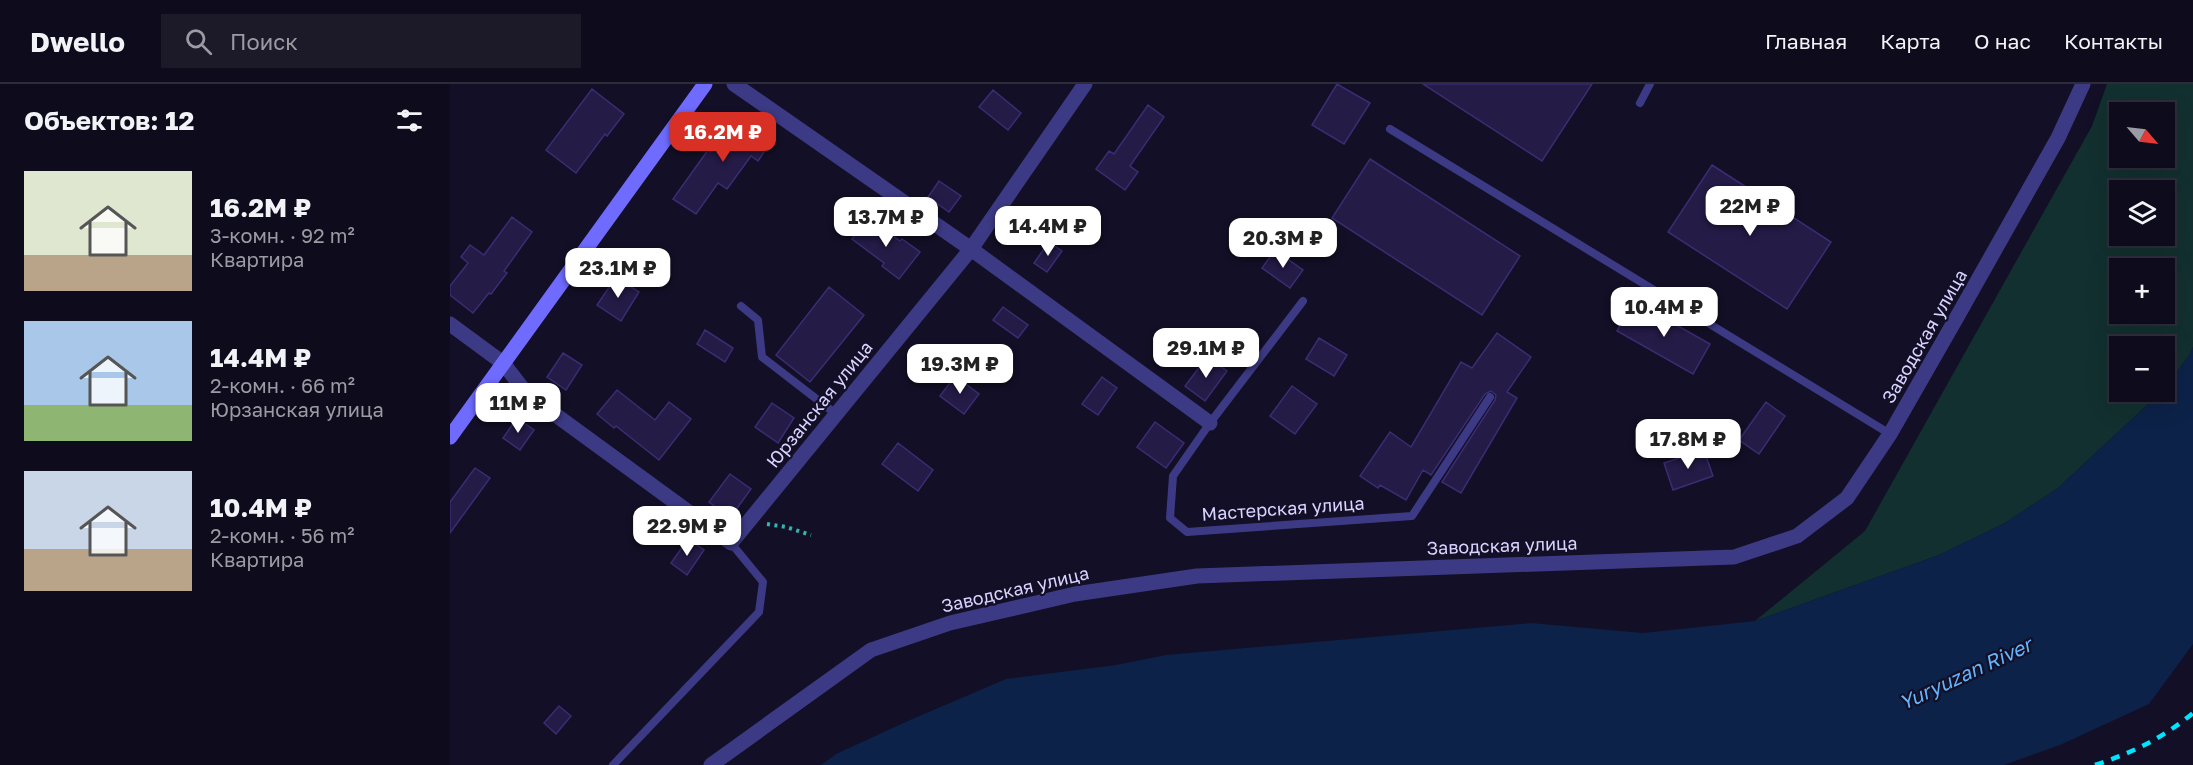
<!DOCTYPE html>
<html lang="ru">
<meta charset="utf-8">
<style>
body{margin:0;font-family:"Golos Text",sans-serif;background:#1c1929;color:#f1f3f6;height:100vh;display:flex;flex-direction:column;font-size:22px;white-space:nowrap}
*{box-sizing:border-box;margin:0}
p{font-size:20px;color:#9b9ba3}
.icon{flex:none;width:33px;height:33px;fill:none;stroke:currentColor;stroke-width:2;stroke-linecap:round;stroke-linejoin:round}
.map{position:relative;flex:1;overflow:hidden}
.sheet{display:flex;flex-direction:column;background:#0e0b1c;width:450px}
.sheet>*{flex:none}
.needle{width:39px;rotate:118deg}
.fabs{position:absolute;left:1659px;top:18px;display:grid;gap:12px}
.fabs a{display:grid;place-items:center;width:66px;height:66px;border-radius:0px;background:#0e0b1c;box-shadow:0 6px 24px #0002,0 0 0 2px #2e2b3b;font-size:30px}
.price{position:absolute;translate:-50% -51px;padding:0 14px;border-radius:12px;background:#fff;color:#222;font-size:20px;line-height:39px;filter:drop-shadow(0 2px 3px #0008)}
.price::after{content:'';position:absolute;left:50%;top:36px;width:18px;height:14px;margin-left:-9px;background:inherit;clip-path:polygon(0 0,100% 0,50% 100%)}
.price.active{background:#d93025;color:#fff}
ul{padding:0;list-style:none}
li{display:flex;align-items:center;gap:18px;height:150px;padding:0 24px}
li span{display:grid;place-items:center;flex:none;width:168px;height:120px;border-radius:0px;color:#555}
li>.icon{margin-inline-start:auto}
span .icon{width:72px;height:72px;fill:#fffc;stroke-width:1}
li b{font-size:26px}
h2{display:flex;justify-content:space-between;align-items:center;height:72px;padding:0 24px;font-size:26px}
header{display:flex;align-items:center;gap:36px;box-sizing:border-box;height:84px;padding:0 30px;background:#0e0b1c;border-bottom:2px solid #2e2b3b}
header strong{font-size:28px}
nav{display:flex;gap:33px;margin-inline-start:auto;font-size:21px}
.search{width:420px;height:54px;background:#1c1929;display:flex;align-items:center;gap:15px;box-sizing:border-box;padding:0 21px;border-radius:0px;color:#9b9ba3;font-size:22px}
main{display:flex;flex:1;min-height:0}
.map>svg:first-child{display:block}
.green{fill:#12302f;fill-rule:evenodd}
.water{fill:#0c2248}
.building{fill:#241b47;stroke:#3b2d73;stroke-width:1.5}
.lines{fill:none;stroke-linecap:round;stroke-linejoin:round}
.path{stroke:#2fb8b0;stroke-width:4;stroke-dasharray:3 4.5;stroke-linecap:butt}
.service{stroke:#3d3a85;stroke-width:8}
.minor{stroke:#3d3a85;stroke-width:15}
.tertiary{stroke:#3d3a85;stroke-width:15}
.secondary{stroke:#6f6bff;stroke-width:15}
.rail{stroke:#00e5ff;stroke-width:4.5;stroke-dasharray:9 8;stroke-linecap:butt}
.labels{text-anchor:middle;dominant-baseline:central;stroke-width:4.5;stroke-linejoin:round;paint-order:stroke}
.street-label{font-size:18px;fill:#d9d4ff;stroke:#130f26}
.water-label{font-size:20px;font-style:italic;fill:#62b6ff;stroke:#130f26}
</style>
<header>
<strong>Dwello</strong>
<div class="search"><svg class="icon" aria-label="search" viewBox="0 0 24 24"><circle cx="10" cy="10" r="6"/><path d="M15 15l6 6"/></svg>Поиск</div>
<nav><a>Главная</a><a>Карта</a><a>О нас</a><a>Контакты</a></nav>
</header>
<main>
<section class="sheet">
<h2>Объектов: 12<svg class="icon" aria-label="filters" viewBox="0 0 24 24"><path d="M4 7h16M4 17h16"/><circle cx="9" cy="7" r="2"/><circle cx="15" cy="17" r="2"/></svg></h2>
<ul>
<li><span style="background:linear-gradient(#dfe7d0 70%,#b9a48a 0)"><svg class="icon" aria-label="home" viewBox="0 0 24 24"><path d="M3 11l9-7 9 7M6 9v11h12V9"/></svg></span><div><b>16.2M ₽</b><p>3-комн. · 92 m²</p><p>Квартира</p></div></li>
<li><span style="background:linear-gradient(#a9c7e8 70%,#8fb573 0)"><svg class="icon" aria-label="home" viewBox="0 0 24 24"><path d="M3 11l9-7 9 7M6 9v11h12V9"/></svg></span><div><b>14.4M ₽</b><p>2-комн. · 66 m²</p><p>Юрзанская улица</p></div></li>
<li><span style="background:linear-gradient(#c9d6e8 65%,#b9a48a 0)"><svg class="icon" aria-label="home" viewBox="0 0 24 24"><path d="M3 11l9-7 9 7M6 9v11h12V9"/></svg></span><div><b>10.4M ₽</b><p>2-комн. · 56 m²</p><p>Квартира</p></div></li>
</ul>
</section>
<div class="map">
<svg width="1743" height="681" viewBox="0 0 1743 681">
<rect width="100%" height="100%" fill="#130f26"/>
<path class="green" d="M 1657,0 L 1743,0 L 1743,263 L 1738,273 L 1715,303 L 1714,262 L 1670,262 L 1670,308 L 1711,308 L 1608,404 L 1555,439 L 1489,471 L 1305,537 L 1415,447 L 1642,42 ZM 1670,28 L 1714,28 L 1714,74 L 1670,74 ZM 1670,106 L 1714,106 L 1714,152 L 1670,152 ZM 1670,184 L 1714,184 L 1714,230 L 1670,230 Z"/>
<path class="water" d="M 1743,263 L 1743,560 L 1699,620 L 1610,661 L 1554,681 L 371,681 L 386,670 L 460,636 L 556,595 L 666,581 L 716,571 L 1081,539 L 1193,549 L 1305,537 L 1489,471 L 1555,439 L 1608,404 L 1711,308 L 1714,308 L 1715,303 L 1738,273 Z"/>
<path class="building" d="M 887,0 L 920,19 L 894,60 L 862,41 Z
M 973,0 L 1142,0 L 1092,77 Z
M 142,5 L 174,30 L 157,52 L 155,50 L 126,89 L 96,66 Z
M 543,6 L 571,29 L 558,46 L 529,23 Z
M 698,21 L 714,33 L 680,82 L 688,88 L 675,106 L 646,85 L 659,67 L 664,70 Z
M 286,31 L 322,56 L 308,77 L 301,72 L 277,105 L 268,99 L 246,130 L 223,115 L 258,66 L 260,68 Z
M 920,75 L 1070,172 L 1032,231 L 882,134 Z
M 1262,81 L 1381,158 L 1337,225 L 1218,148 Z
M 489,97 L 511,112 L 499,128 L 478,113 Z
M 62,133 L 82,148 L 54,187 L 57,189 L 41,210 L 39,209 L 23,229 L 0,211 L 0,202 L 18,179 L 11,173 L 20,161 L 34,171 Z
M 417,133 L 450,157 L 452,155 L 470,168 L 449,195 L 432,182 L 434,179 L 402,155 Z
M 599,158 L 612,167 L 597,188 L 584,179 Z
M 825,166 L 853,186 L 840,204 L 812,184 Z
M 166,193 L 189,208 L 171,237 L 147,221 Z
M 379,203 L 414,231 L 360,298 L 326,271 Z
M 1184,217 L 1260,260 L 1243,290 L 1167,247 Z
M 553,223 L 578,241 L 568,254 L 543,236 Z
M 255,246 L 283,264 L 275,278 L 247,260 Z
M 1047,249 L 1081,273 L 1057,308 L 1067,314 L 1011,409 L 992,398 L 1045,316 L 1046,311 L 1041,307 L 1035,310 L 981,391 L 973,386 L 956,416 L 930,401 L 928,404 L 910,392 L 940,348 L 961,363 L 1011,278 L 1022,284 Z
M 869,254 L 897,271 L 884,292 L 856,275 Z
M 113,269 L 132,281 L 116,306 L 97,293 Z
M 757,273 L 777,287 L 755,317 L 735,302 Z
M 505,292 L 529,310 L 514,330 L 490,312 Z
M 652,293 L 667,304 L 648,331 L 632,320 Z
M 842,302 L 867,320 L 845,350 L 820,332 Z
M 167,306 L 205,336 L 219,318 L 241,335 L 209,376 L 166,342 L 164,344 L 147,330 Z
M 1316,318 L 1335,332 L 1309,370 L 1289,356 Z
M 322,319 L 344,334 L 328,359 L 305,343 Z
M 67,334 L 84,346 L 70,366 L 53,354 Z
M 705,338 L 734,359 L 716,384 L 687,363 Z
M 448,359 L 483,386 L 468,407 L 432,380 Z
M 1254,366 L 1263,392 L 1223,406 L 1214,379 Z
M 25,384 L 40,394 L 0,449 L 0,418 Z
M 280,390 L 301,405 L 280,434 L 259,418 Z
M 238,455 L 254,466 L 237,491 L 221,479 Z
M 109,622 L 121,632 L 106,650 L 94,639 Z"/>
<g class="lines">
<path class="path" d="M 317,440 L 336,443 L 361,451"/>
<path class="service" d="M 1190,19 L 1200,0
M 940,45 L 1440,350
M 853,217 L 760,339 L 723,392 L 720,434 L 737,448 L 962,432 L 1040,313
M 291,222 L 308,236 L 312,273 L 386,330
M 163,681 L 309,528 L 313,498 L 281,459"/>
<path class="minor" d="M 284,0 L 521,165 L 760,339
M 0,240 L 53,279 L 77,310 L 281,459 L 521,165 L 635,0"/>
<path class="tertiary" d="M 261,681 L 421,566 L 500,539 L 625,510 L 747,492 L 1284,473 L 1347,452 L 1397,414 L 1440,350 L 1507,233 L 1608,54 L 1633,0"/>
<path class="secondary" d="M 0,353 L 255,0"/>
<path class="rail" d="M 1645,681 C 1682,669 1713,654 1743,629"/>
</g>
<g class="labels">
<g class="street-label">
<text transform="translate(1474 252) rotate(-60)">Заводская улица</text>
<text transform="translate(369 320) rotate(-51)">Юрзанская улица</text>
<text transform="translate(833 424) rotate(-4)">Мастерская улица</text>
<text transform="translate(1052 461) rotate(-2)">Заводская улица</text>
<text transform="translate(565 505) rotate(-13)">Заводская улица</text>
</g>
<g class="water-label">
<text transform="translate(1515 589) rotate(-25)">Yuryuzan River</text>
</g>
</g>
</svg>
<div class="fabs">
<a><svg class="needle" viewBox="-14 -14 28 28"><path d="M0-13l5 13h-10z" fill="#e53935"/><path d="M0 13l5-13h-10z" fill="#9b9ba3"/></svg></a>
<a><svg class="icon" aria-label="layers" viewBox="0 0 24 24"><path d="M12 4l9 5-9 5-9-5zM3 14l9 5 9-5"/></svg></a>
<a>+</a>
<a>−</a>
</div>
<b class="price active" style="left:273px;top:79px">16.2M ₽</b>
<b class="price" style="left:1300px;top:153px">22M ₽</b>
<b class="price" style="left:436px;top:164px">13.7M ₽</b>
<b class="price" style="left:598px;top:173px">14.4M ₽</b>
<b class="price" style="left:833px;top:185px">20.3M ₽</b>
<b class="price" style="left:168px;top:215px">23.1M ₽</b>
<b class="price" style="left:1214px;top:254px">10.4M ₽</b>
<b class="price" style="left:756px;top:295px">29.1M ₽</b>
<b class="price" style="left:510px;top:311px">19.3M ₽</b>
<b class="price" style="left:68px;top:350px">11M ₽</b>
<b class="price" style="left:1238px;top:386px">17.8M ₽</b>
<b class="price" style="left:237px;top:473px">22.9M ₽</b>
</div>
</main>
